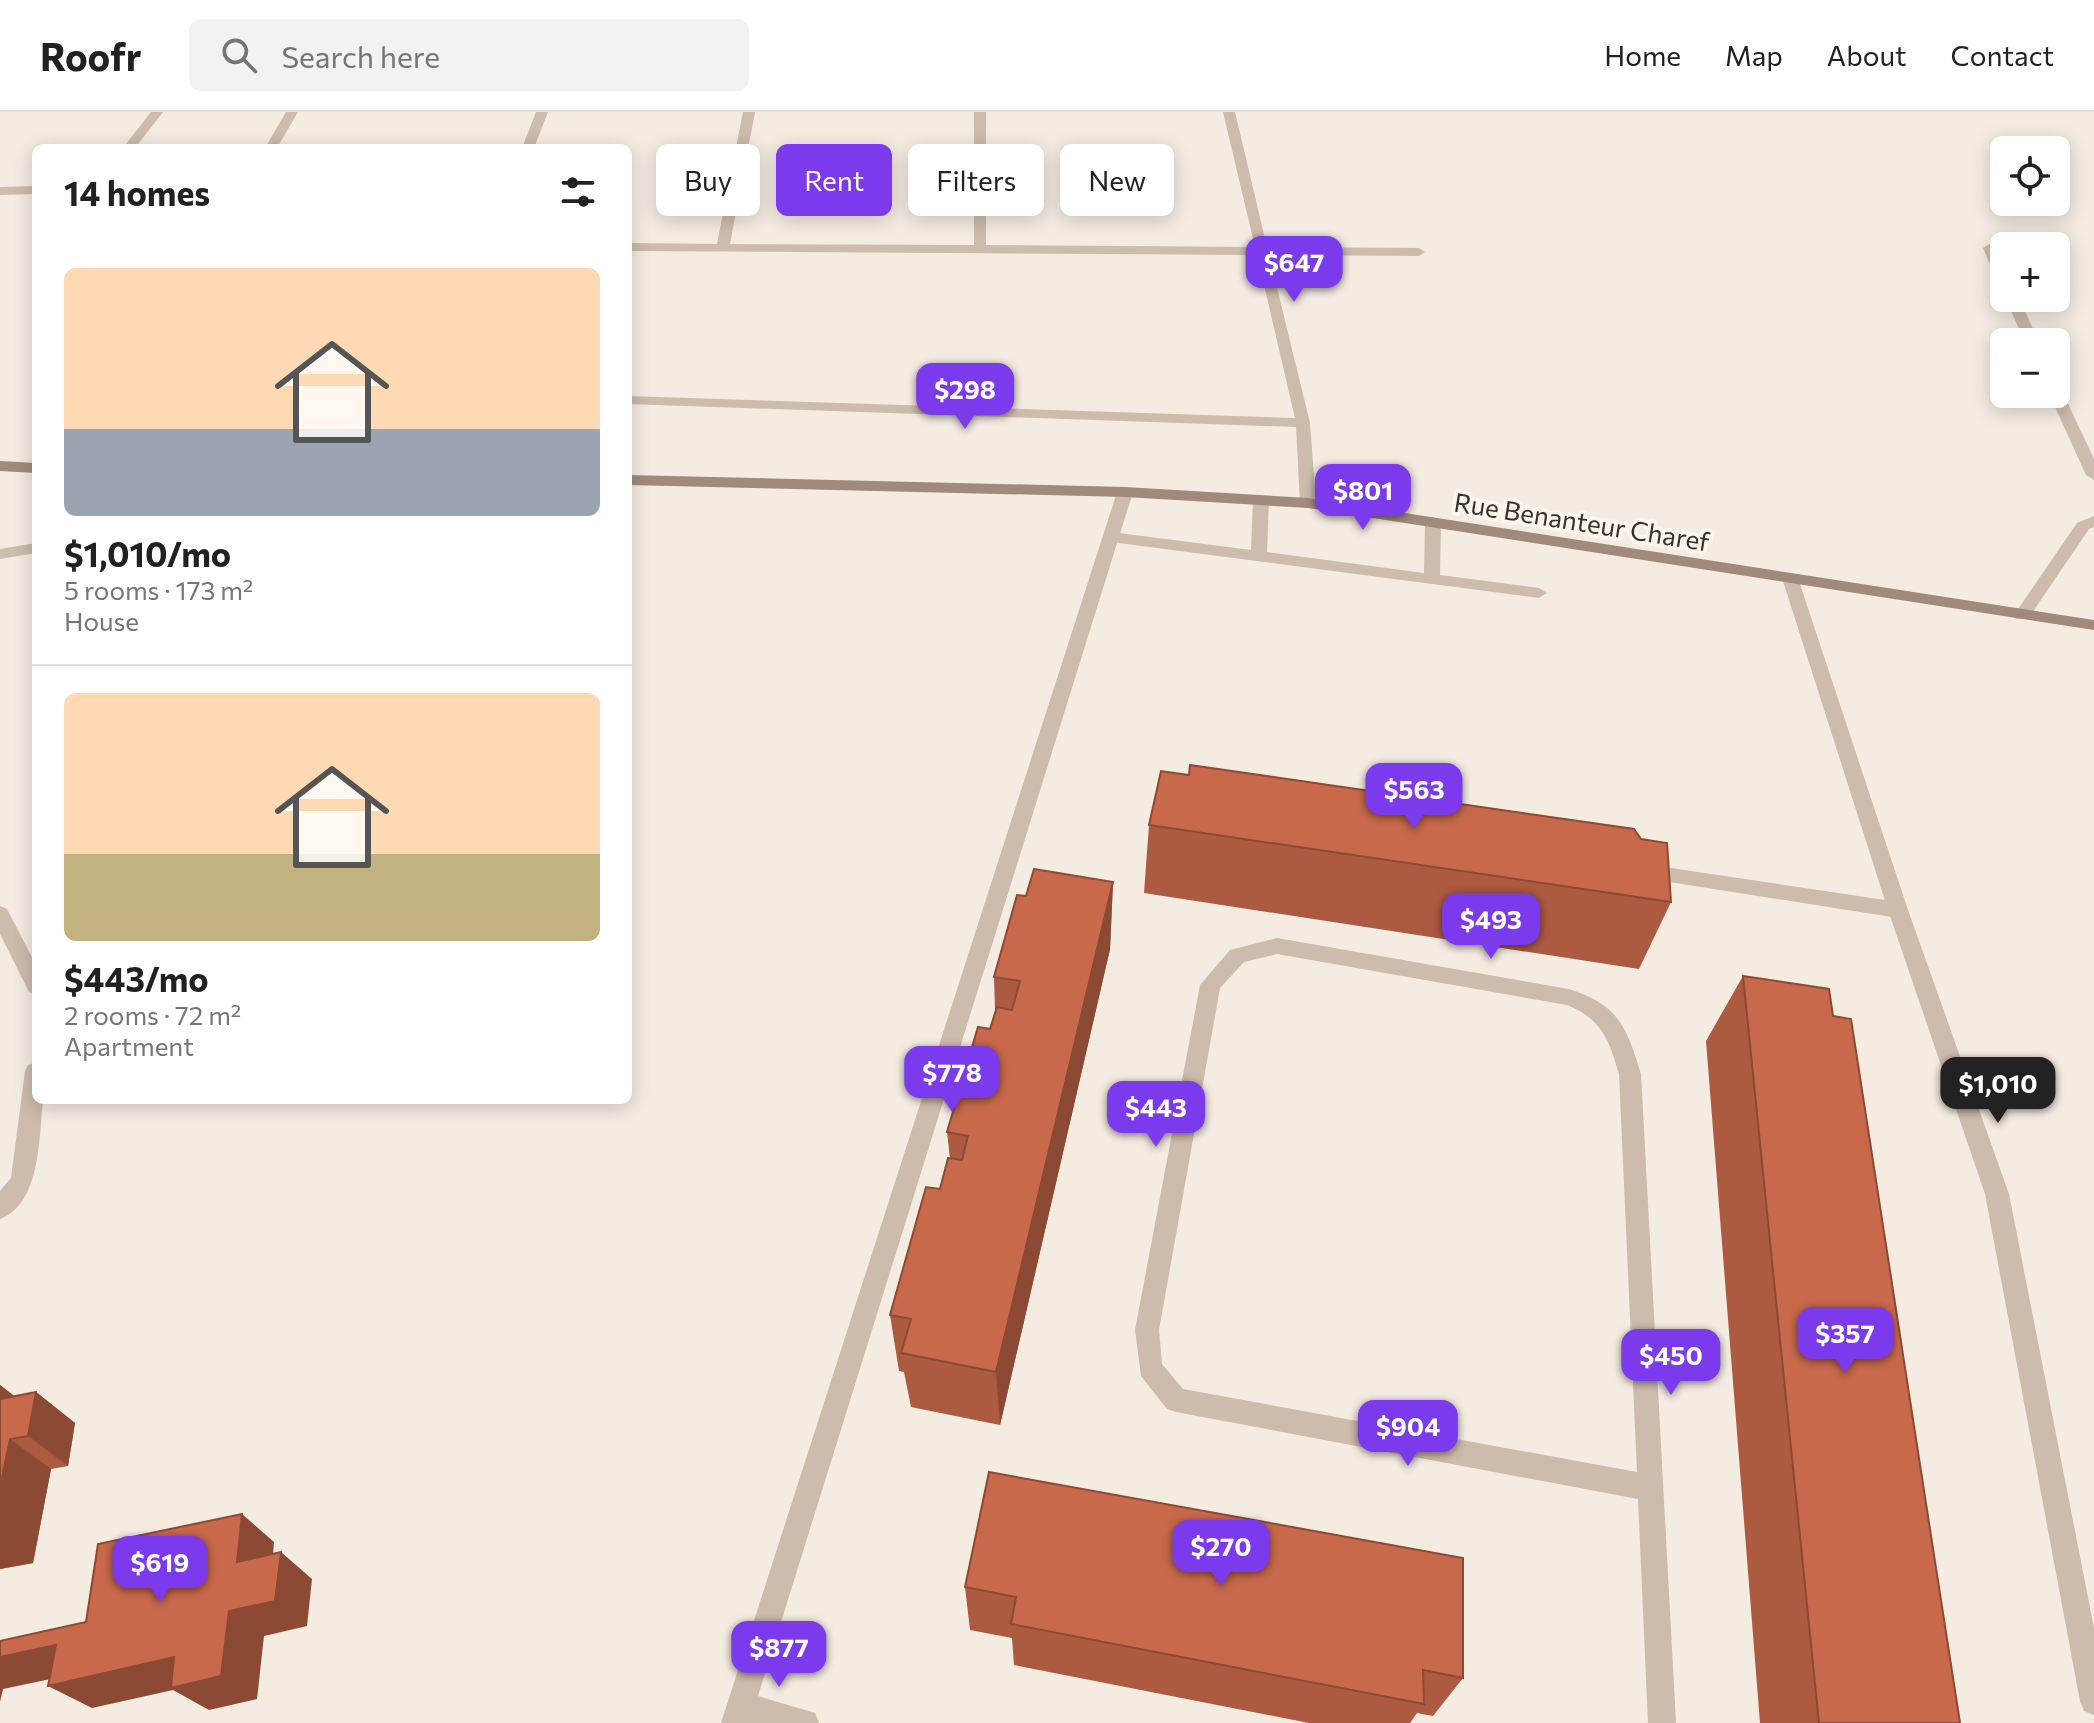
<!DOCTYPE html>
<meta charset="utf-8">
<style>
body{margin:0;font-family:Commissioner,sans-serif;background:#f2f2f2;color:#202124;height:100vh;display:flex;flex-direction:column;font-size:30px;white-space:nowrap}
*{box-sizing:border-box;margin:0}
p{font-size:26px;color:#757577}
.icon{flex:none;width:44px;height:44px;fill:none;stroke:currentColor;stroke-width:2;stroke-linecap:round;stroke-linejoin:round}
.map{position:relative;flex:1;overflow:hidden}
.side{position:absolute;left:32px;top:32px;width:600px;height:960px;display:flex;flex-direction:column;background:#fff;border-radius:12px;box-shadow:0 4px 20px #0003}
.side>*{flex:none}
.top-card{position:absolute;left:656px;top:32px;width:760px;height:72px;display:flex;gap:16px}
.fabs{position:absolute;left:1990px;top:24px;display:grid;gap:16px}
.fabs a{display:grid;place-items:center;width:80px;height:80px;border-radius:12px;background:#fff;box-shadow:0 4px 20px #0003;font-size:40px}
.price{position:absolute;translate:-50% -68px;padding:0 18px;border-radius:16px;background:#7c3aed;color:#fff;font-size:26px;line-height:52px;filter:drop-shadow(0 2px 4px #0008)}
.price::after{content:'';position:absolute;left:50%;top:48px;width:24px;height:18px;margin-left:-12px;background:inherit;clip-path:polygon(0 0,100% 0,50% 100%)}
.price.active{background:#222;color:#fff}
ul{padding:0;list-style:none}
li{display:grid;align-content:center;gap:16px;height:424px;padding:0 32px}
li+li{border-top:2px solid #e0e0e0}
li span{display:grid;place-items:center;height:248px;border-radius:12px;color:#555}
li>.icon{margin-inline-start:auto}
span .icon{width:144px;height:144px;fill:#fffc;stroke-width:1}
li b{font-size:34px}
h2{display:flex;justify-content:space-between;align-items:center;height:96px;padding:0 32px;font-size:34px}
.chip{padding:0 28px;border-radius:12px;background:#fff;box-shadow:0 4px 20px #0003;font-size:28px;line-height:72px}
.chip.active{background:#7c3aed;color:#fff}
header{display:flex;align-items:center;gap:48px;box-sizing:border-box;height:112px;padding:0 40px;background:#fff;border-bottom:2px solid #e0e0e0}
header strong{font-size:38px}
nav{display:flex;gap:44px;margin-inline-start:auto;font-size:28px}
.search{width:560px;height:72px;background:#f2f2f2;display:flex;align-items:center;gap:20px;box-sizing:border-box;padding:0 28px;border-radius:12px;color:#757577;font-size:30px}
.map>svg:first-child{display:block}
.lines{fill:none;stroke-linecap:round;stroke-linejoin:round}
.service{fill:#cdbbac;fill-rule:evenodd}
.minor{fill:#cdbbac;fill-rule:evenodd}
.secondary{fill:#a18a7d;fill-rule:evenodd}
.wall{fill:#ac5a40}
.shaded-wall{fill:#8c4a34}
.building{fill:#c8694b;stroke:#8c4a34;stroke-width:2}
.labels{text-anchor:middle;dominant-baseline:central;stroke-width:8;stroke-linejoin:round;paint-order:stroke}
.far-street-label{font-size:26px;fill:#3b302b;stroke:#fbf5ee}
</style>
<header>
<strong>Roofr</strong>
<div class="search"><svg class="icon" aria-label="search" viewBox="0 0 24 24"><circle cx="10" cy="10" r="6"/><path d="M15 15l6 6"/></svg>Search here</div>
<nav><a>Home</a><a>Map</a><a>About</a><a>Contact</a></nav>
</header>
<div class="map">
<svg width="2094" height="1611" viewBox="0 0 2094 1611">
<rect width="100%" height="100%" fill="#f4ebe1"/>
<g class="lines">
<path class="service" d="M 1989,132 C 2003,139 2004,158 2004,173 L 1997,169 L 1983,136 Z
M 2005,186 L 2019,186 L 2039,230 L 2025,230 Z
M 2056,277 L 2063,281 L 2094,347 L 2094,368 L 2086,363 L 2049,282 L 2056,282 Z
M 1261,383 L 1269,388 L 1267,440 L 1424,461 L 1425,410 L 1433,405 L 1441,410 L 1440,463 L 1539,476 L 1547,481 L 1539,486 L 1111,430 L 1103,425 L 1111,420 L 1251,438 L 1253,388 Z
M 2094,404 L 2094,415 L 2089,417 L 2028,507 L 2016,507 L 2014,503 L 2077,411 Z
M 36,431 L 36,441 L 0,447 L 0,437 Z
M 1644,752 L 1898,790 L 1905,793 L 1908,798 L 1905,803 L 1898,806 L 1644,766 L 1634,759 Z
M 0,794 L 7,797 L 36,853 L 36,882 L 29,880 L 0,822 Z
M 36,950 L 36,988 L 43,988 C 39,1024 41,1092 0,1107 L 0,1079 L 11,1066 L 25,959 L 28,953 Z"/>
<path class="minor" d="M 151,0 L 163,0 L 135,36 L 123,36 Z
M 286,0 L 298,0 L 277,36 L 265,36 Z
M 536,0 L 548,0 L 534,36 L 522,36 Z
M 743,0 L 755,0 L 730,132 L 974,133 L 974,0 L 986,0 L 986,133 L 1255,135 L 1223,0 L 1235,0 L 1267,135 L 1419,136 L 1425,140 L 1419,144 L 1269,143 L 1310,311 L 1316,391 L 1308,396 L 1300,391 L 1296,315 L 628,292 L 628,284 L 1295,306 L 1257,143 L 628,139 L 628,131 L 717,132 Z
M 36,74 L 36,82 L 0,83 L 0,75 Z
M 1125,375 L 1133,380 L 758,1584 L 815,1601 L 819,1611 L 721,1611 L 1117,380 Z
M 1790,461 L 1798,466 L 1908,798 L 2009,1082 L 2094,1516 L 2094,1603 L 2084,1599 L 2080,1589 L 1985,1082 L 1888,798 L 1782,466 Z
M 1277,826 L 1569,877 C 1619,893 1626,914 1641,962 L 1676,1611 L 1648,1611 L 1638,1387 L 1176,1300 L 1167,1297 L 1141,1264 L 1135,1218 L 1200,873 L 1230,838 ZM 1277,842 L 1567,893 C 1602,907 1609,928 1619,962 L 1637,1360 L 1183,1277 L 1162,1252 L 1159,1218 L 1220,876 L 1244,850 Z"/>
<path class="secondary" d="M 0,349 L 36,351 L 36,361 L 0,359 Z
M 628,363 L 1125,375 L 1308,386 L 2094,508 L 2094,518 L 1308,396 L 1125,385 L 628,373 Z"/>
</g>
<path class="wall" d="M 1149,713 L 1671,790 L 1639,857 L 1144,781 Z
M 1113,770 L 1110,837 L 1000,1313 L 911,1295 L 904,1260 L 899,1259 L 890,1203 L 940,1077 L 950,1047 L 947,1020 L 990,917 L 995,899 L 994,865 L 1026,784 Z
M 1743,864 L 1833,904 L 1960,1611 L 1760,1611 L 1706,929 Z
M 0,1273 L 14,1284 L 36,1280 L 75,1311 L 68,1354 L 51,1357 L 33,1451 L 0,1457 Z
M 965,1475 L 1463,1566 L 1433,1604 L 1417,1601 L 1410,1611 L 1309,1611 L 1014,1553 L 1012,1526 L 970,1518 Z"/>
<path class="shaded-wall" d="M 1113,770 L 1110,837 L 1000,1313 L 996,1260 Z
M 0,1273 L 27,1294 L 0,1307 Z
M 36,1280 L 75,1311 L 68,1354 L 28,1324 Z
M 10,1327 L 51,1357 L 33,1451 L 0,1457 L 0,1375 Z
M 242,1402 L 274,1430 L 270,1476 L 237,1450 Z
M 281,1440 L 312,1467 L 307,1514 L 264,1524 L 257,1587 L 209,1598 L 173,1578 L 92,1596 L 48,1574 L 174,1545 L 229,1499 Z
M 56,1533 L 98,1557 L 3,1577 L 0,1590 L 0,1545 Z"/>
<path class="building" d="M 1190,653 L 1634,717 L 1641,727 L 1667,731 L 1671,790 L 1149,713 L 1161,659 L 1189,663 Z
M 1034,757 L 1113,770 L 996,1260 L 901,1241 L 911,1207 L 890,1203 L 926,1075 L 940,1077 L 948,1046 L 962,1048 L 968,1024 L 947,1020 L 978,915 L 990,917 L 997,895 L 1012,898 L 1020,869 L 994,865 L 1017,783 L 1026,784 Z
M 1743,864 L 1829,877 L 1833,904 L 1851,907 L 1960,1611 L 1819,1611 Z
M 36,1280 L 28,1324 L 10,1327 L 0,1375 L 0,1287 Z
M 989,1360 L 1463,1446 L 1463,1566 L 1423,1558 L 1424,1592 L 1011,1512 L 1016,1485 L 965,1475 Z
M 242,1402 L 237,1450 L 281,1440 L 275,1489 L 229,1499 L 221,1564 L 171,1576 L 174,1545 L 48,1574 L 56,1533 L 0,1545 L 0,1529 L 86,1510 L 98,1432 Z"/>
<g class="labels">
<g class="far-street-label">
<text transform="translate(1582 409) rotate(9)">Rue Benanteur Charef</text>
</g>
</g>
</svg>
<div class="fabs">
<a><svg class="icon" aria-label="locate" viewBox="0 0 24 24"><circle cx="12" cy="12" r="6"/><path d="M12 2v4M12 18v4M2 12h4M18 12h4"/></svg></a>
<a>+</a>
<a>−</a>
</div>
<b class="price" style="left:1294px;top:192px">$647</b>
<b class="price" style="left:965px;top:319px">$298</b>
<b class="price" style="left:1363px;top:420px">$801</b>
<b class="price" style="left:1414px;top:719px">$563</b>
<b class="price" style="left:1491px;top:849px">$493</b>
<b class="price" style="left:952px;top:1002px">$778</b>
<b class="price active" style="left:1998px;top:1013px">$1,010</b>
<b class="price" style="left:1156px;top:1037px">$443</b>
<b class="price" style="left:1845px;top:1263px">$357</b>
<b class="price" style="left:1671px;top:1285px">$450</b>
<b class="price" style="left:1408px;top:1356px">$904</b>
<b class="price" style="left:1221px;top:1476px">$270</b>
<b class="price" style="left:160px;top:1492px">$619</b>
<b class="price" style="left:779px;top:1577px">$877</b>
<div class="top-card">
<a class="chip">Buy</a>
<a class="chip active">Rent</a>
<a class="chip">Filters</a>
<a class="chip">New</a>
</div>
<section class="side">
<h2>14 homes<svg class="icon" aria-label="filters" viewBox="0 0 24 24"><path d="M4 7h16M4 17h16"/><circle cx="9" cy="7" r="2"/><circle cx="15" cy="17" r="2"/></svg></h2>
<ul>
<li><span style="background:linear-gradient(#ffd9b3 65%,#9aa5b1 0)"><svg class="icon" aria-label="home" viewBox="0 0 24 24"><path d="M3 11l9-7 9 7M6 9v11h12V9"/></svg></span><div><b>$1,010/mo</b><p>5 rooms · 173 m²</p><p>House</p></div></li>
<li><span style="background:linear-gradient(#ffd9b3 65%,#c2b280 0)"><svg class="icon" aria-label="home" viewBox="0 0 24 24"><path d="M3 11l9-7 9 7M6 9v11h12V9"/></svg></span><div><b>$443/mo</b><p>2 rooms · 72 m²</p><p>Apartment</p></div></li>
</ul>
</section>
</div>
